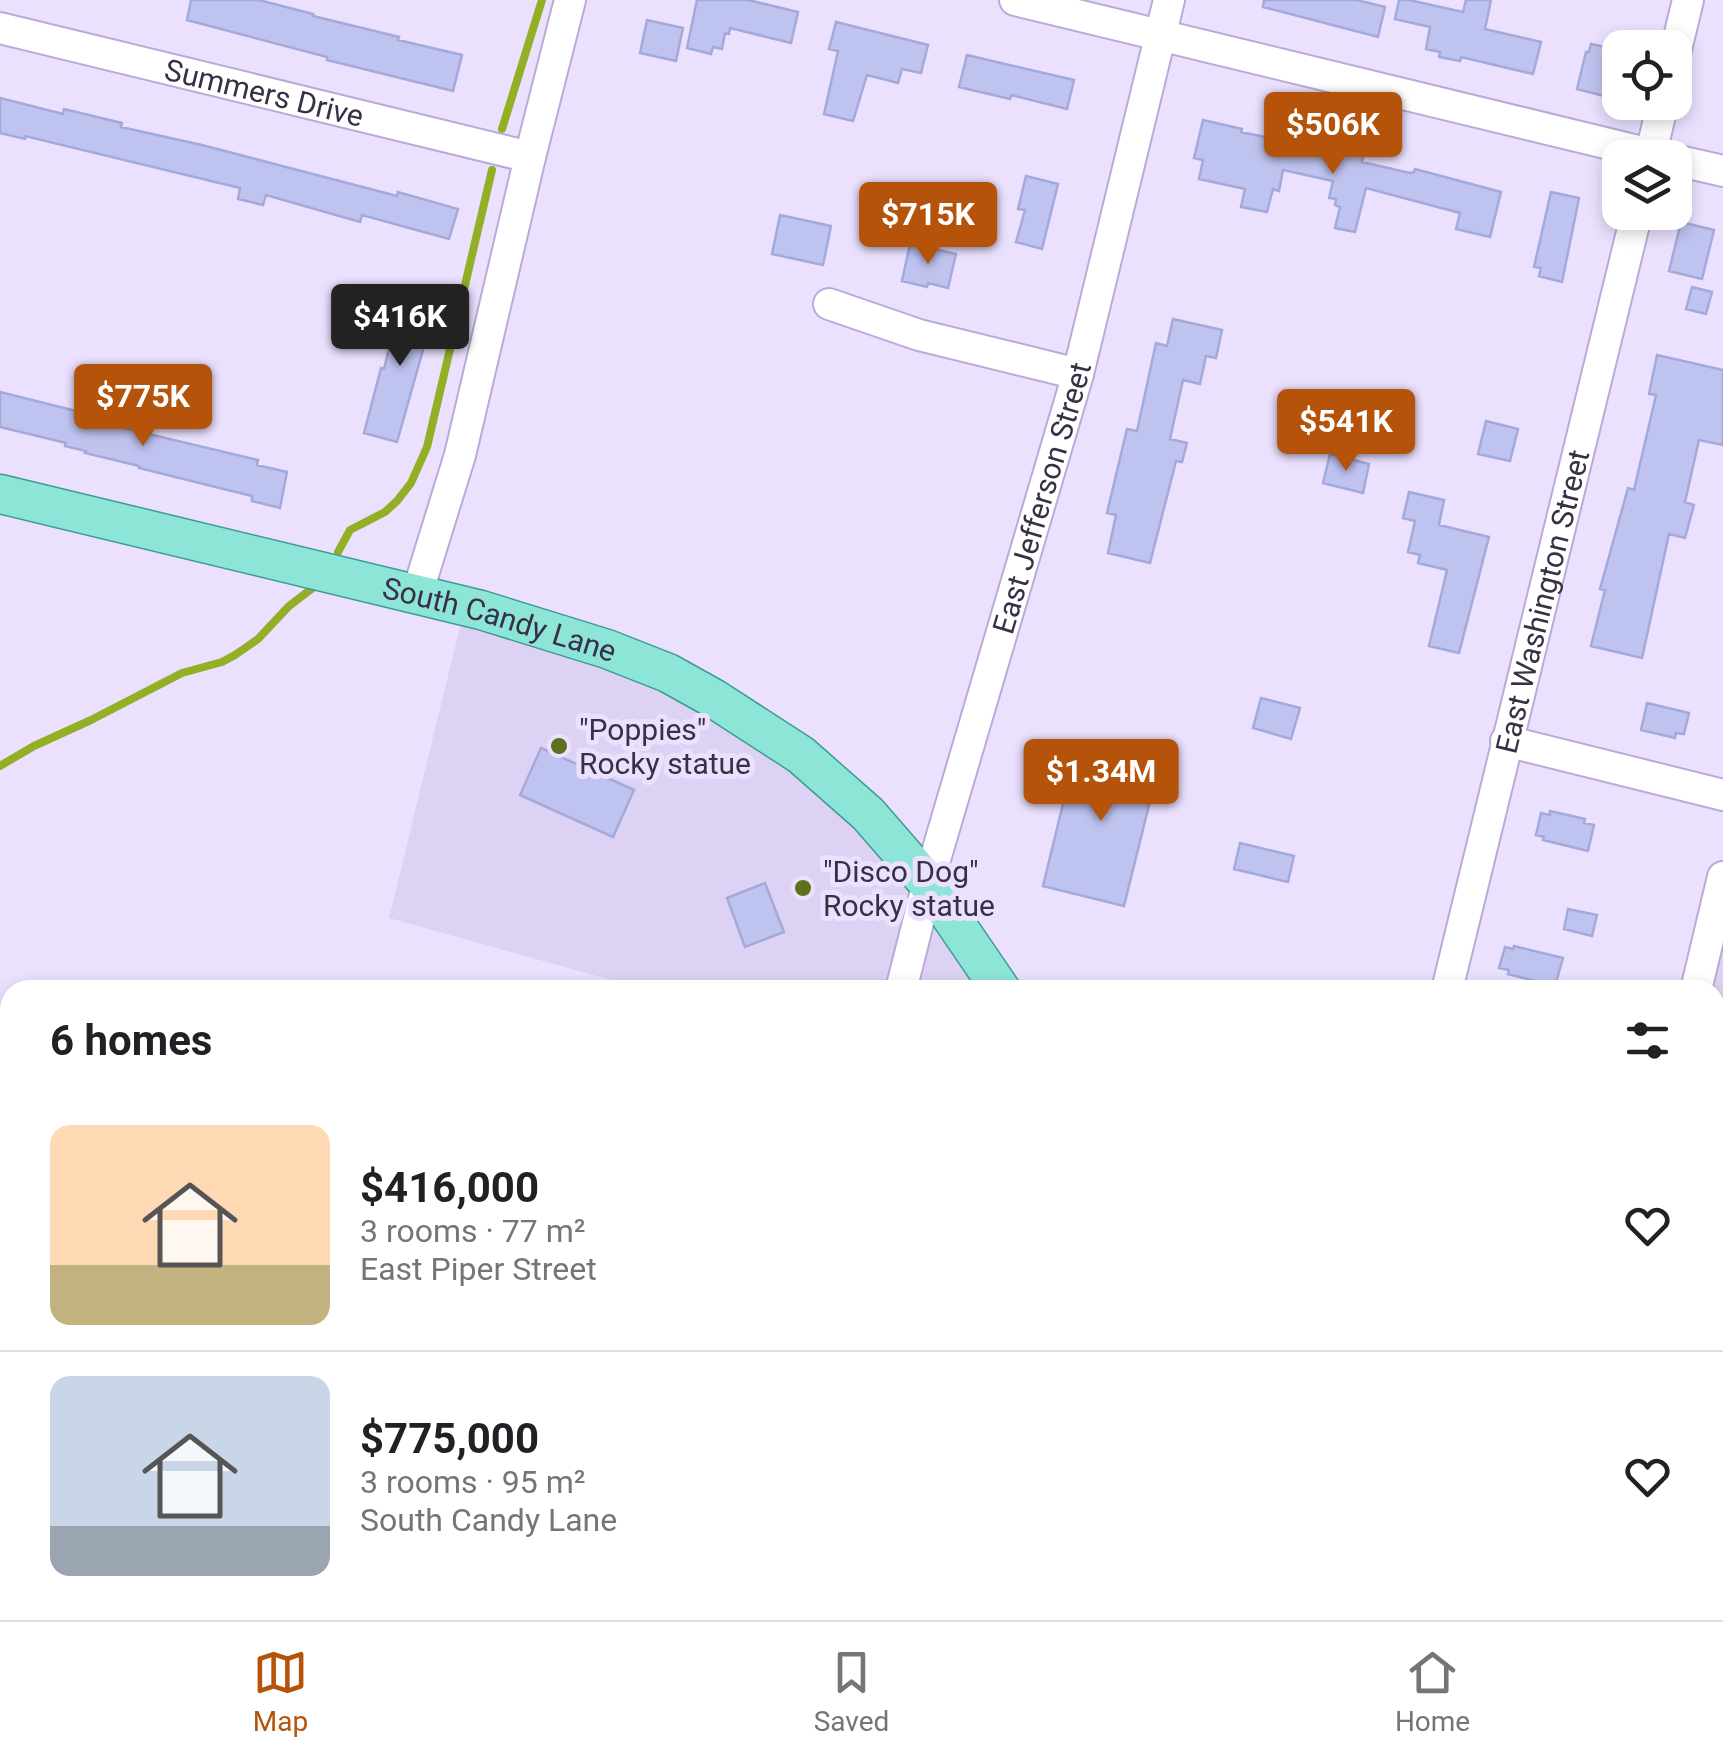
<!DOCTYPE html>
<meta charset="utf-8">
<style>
body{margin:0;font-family:Roboto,sans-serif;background:#f6f6f6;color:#202124;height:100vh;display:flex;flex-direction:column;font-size:38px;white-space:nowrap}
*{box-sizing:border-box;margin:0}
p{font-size:32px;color:#757577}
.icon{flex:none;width:55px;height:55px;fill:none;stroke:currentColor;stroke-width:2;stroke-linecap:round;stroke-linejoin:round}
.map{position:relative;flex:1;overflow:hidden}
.sheet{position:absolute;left:0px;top:980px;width:1725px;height:640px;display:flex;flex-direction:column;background:#fff;border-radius:30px 30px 0 0;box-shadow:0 5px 15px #0003}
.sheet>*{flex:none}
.fabs{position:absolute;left:1602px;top:30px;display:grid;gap:20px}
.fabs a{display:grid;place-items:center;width:90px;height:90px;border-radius:20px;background:#fff;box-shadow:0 5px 15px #0003;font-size:50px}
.price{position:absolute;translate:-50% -85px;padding:0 22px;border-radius:10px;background:#b45309;color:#fff;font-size:32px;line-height:65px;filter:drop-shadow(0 2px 5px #0008)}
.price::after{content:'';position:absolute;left:50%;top:60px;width:30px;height:22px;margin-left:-15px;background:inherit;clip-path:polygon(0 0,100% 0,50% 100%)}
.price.active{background:#222;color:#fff}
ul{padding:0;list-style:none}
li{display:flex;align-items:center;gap:30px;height:250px;padding:0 50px}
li+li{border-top:2px solid #e0e0e0}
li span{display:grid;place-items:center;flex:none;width:280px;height:200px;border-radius:20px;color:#555}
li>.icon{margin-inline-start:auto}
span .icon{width:120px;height:120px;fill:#fffc;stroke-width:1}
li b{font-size:42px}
h2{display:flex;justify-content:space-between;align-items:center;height:120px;padding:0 50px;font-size:42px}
.dock{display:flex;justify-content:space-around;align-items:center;height:140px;border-top:2px solid #e0e0e0;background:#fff;font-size:28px;color:#757577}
.dock a{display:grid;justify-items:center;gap:5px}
.dock .active{color:#b45309}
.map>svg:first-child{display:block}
.built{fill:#ddd2f3}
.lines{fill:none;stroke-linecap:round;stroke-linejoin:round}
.stream{stroke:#93af25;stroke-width:8}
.building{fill:#bfc3f0;stroke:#a5a9d9;stroke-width:2.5}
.minor-casing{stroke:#bbaad9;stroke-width:34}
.major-casing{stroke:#3e9b94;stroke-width:41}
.minor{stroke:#fff;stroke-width:30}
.major{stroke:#8de5d8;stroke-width:38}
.poi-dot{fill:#5e701e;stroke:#ebe1ff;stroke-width:4}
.labels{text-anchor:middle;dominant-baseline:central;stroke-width:10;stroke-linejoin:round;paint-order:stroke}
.street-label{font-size:30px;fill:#383145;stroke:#ebe1ff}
.poi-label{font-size:30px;fill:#383145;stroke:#ebe1ff;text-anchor:start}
</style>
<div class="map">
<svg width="1723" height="1620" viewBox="0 0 1723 1620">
<rect width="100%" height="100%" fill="#ebe1ff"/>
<path class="built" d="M 465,606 L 544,629 L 801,755 L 1001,990 L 647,990 L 389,918 Z
M 1723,877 L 1723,1620 L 746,1620 L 749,1610 L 1715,1610 L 1715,990 L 1696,990 Z"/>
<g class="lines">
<path class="stream" d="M 502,129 L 542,0
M 338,552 L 350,530 L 385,512 L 397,501 L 411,483 L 427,447 L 492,170
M 0,766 L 34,746 L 91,720 L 182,673 L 222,662 L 235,655 L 258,639 L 289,606 L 314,587"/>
</g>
<path class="building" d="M 191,0 L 259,0 L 313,14 L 313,16 L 399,37 L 398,40 L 462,55 L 453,91 L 327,60 L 327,57 L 187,20 Z
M 697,0 L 748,0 L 798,12 L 791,43 L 730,28 L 729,34 L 725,33 L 722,49 L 713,47 L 711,54 L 687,48 Z
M 1264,0 L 1357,0 L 1385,7 L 1378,37 L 1263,7 Z
M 1399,0 L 1409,0 L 1463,12 L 1466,0 L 1491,0 L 1485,29 L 1541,42 L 1533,74 L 1461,57 L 1460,61 L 1439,57 L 1440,52 L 1426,49 L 1430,27 L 1395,19 Z
M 647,20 L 683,28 L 676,61 L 640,53 Z
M 836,22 L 928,45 L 921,73 L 902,69 L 898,83 L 867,75 L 853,121 L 824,114 L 838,51 L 829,49 Z
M 1591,44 L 1614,49 L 1612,58 L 1616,59 L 1608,97 L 1577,89 L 1586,52 L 1589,52 Z
M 967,55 L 1074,80 L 1067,109 L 1011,95 L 1010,99 L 959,87 Z
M 0,98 L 63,114 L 64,109 L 122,123 L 121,127 L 202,145 L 397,196 L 398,192 L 458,209 L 449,239 L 362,215 L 360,222 L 266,195 L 263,205 L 238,199 L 240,188 L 25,136 L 25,139 L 0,133 Z
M 1203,120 L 1242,129 L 1241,132 L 1339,153 L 1341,146 L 1364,152 L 1362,162 L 1410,173 L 1414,172 L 1415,169 L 1501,192 L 1490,237 L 1456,229 L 1460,213 L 1366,188 L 1355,232 L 1335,228 L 1340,207 L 1335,205 L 1336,199 L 1329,198 L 1333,181 L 1283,170 L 1279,191 L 1273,189 L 1267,212 L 1241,207 L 1245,189 L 1199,179 L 1203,160 L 1194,158 Z
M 1026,176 L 1058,184 L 1042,249 L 1016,242 L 1025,210 L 1018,209 Z
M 1551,192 L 1579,198 L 1562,282 L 1539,276 L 1541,268 L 1534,267 Z
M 780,215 L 831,226 L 823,265 L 772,254 Z
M 1681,222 L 1714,230 L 1702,279 L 1669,271 Z
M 910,244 L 956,254 L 948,288 L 928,283 L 927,287 L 902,281 Z
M 1692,287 L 1712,292 L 1706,314 L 1686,309 Z
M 402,295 L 436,304 L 397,442 L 364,433 L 381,368 L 384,369 Z
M 1173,319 L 1222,330 L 1216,358 L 1206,356 L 1200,384 L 1183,380 L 1170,439 L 1187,443 L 1182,462 L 1176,461 L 1150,563 L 1108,553 L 1116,515 L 1107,513 L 1127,429 L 1137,431 L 1156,343 L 1167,346 Z
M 1657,355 L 1723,370 L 1723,445 L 1699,440 L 1685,502 L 1694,505 L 1685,538 L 1669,534 L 1642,658 L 1591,646 L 1605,590 L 1600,589 L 1628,488 L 1634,490 L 1656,395 L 1649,394 Z
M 0,392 L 116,421 L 115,426 L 258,460 L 257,465 L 287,472 L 280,508 L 252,501 L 252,496 L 139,468 L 139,466 L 85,453 L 86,451 L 65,446 L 66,443 L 0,427 Z
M 1486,421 L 1518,429 L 1510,461 L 1478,454 Z
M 1330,454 L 1369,464 L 1363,493 L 1323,483 Z
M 1409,492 L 1444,500 L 1439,525 L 1489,537 L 1459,653 L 1429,646 L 1447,570 L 1418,563 L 1420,555 L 1408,552 L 1415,521 L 1403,518 Z
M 1261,698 L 1300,708 L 1291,739 L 1253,728 Z
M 1647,703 L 1689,713 L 1684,734 L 1676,733 L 1675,738 L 1641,730 Z
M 1078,742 L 1160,761 L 1124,906 L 1043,886 Z
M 541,748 L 634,790 L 613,837 L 520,795 Z
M 1550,811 L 1585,819 L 1584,823 L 1594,825 L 1588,851 L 1543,840 L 1544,837 L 1536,835 L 1541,813 L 1550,815 Z
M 1240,843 L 1294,856 L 1288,882 L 1234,869 Z
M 765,883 L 784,932 L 745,947 L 727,898 Z
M 1568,909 L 1597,915 L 1592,936 L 1564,929 Z
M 1514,946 L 1563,958 L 1555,986 L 1508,974 L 1509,970 L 1499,968 L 1505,947 L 1513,949 Z"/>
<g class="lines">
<defs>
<g id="minor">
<path d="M 1015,0 L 1667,158"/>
<path id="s1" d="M 0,28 L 530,157"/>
<path d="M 1675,54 L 1688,0"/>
<path d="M 1650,158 L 1663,102"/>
<path d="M 1675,160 L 1723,171"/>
<path d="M 829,304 L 919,335 L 1078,374"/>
<path d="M 417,594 L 460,455 L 530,157 L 570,0"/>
<path d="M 1506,741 L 1723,795"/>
<path id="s2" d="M 901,990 L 928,883 L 1078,374 L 1169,0"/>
<path id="s3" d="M 1447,990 L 1637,212"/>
<path d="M 1696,990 L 1723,877"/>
<path d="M 1382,1610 L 1382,1620"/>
<path d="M 744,1620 L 746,1610"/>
<path d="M 1128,1620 L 1130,1610"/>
</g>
<g id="major">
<path id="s4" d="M 0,494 L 481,610 L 607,649 L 668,673 L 713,698 L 801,755 L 868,814 L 928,883 L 1001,990"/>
<path d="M 1715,1436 L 1723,1438"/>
</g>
</defs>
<use href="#minor" class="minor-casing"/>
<use href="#major" class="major-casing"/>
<use href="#minor" class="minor"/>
<use href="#major" class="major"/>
</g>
<g class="poi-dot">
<circle cx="559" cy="746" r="10"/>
<circle cx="803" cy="888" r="10"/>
</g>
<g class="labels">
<g class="street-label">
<text stroke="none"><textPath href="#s1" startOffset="272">Summers Drive</textPath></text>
<text stroke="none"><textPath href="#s2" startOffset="512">East Jefferson Street</textPath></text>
<text stroke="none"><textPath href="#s3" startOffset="400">East Washington Street</textPath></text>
<text stroke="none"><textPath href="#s4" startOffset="515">South Candy Lane</textPath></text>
</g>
<g class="poi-label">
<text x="579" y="729">"Poppies"<tspan x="579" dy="34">Rocky statue</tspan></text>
<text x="823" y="871">"Disco Dog"<tspan x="823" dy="34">Rocky statue</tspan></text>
</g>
</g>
</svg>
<div class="fabs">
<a><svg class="icon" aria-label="locate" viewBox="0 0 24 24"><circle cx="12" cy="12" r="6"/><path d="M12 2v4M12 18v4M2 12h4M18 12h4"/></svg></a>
<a><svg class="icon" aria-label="layers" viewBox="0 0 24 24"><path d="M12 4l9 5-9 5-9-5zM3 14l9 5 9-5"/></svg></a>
</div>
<b class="price" style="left:1333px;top:177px">$506K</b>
<b class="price" style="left:928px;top:267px">$715K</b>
<b class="price active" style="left:400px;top:369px">$416K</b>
<b class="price" style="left:143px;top:449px">$775K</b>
<b class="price" style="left:1346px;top:474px">$541K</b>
<b class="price" style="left:1101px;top:824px">$1.34M</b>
<section class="sheet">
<h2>6 homes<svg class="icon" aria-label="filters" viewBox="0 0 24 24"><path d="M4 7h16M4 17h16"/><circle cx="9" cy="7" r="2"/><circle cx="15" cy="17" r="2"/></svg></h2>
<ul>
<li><span style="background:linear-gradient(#ffd9b3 70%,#c2b280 0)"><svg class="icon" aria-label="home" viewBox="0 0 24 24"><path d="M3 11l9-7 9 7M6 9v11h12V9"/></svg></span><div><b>$416,000</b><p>3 rooms · 77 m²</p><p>East Piper Street</p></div><svg class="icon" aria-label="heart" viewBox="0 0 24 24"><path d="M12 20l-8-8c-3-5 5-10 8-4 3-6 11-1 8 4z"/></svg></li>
<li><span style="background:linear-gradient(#c9d6e8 75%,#9aa5b1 0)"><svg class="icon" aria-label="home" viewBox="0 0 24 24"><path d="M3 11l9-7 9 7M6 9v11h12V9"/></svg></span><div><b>$775,000</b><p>3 rooms · 95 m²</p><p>South Candy Lane</p></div><svg class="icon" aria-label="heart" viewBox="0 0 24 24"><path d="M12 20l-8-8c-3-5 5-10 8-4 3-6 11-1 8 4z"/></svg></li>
</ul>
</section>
</div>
<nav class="dock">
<a class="active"><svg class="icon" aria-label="map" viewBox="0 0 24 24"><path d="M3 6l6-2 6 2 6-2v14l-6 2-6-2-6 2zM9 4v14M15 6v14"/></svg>Map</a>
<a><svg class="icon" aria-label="saved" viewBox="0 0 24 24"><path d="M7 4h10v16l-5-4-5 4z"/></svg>Saved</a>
<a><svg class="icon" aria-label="home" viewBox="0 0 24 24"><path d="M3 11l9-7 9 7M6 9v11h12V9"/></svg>Home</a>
</nav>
